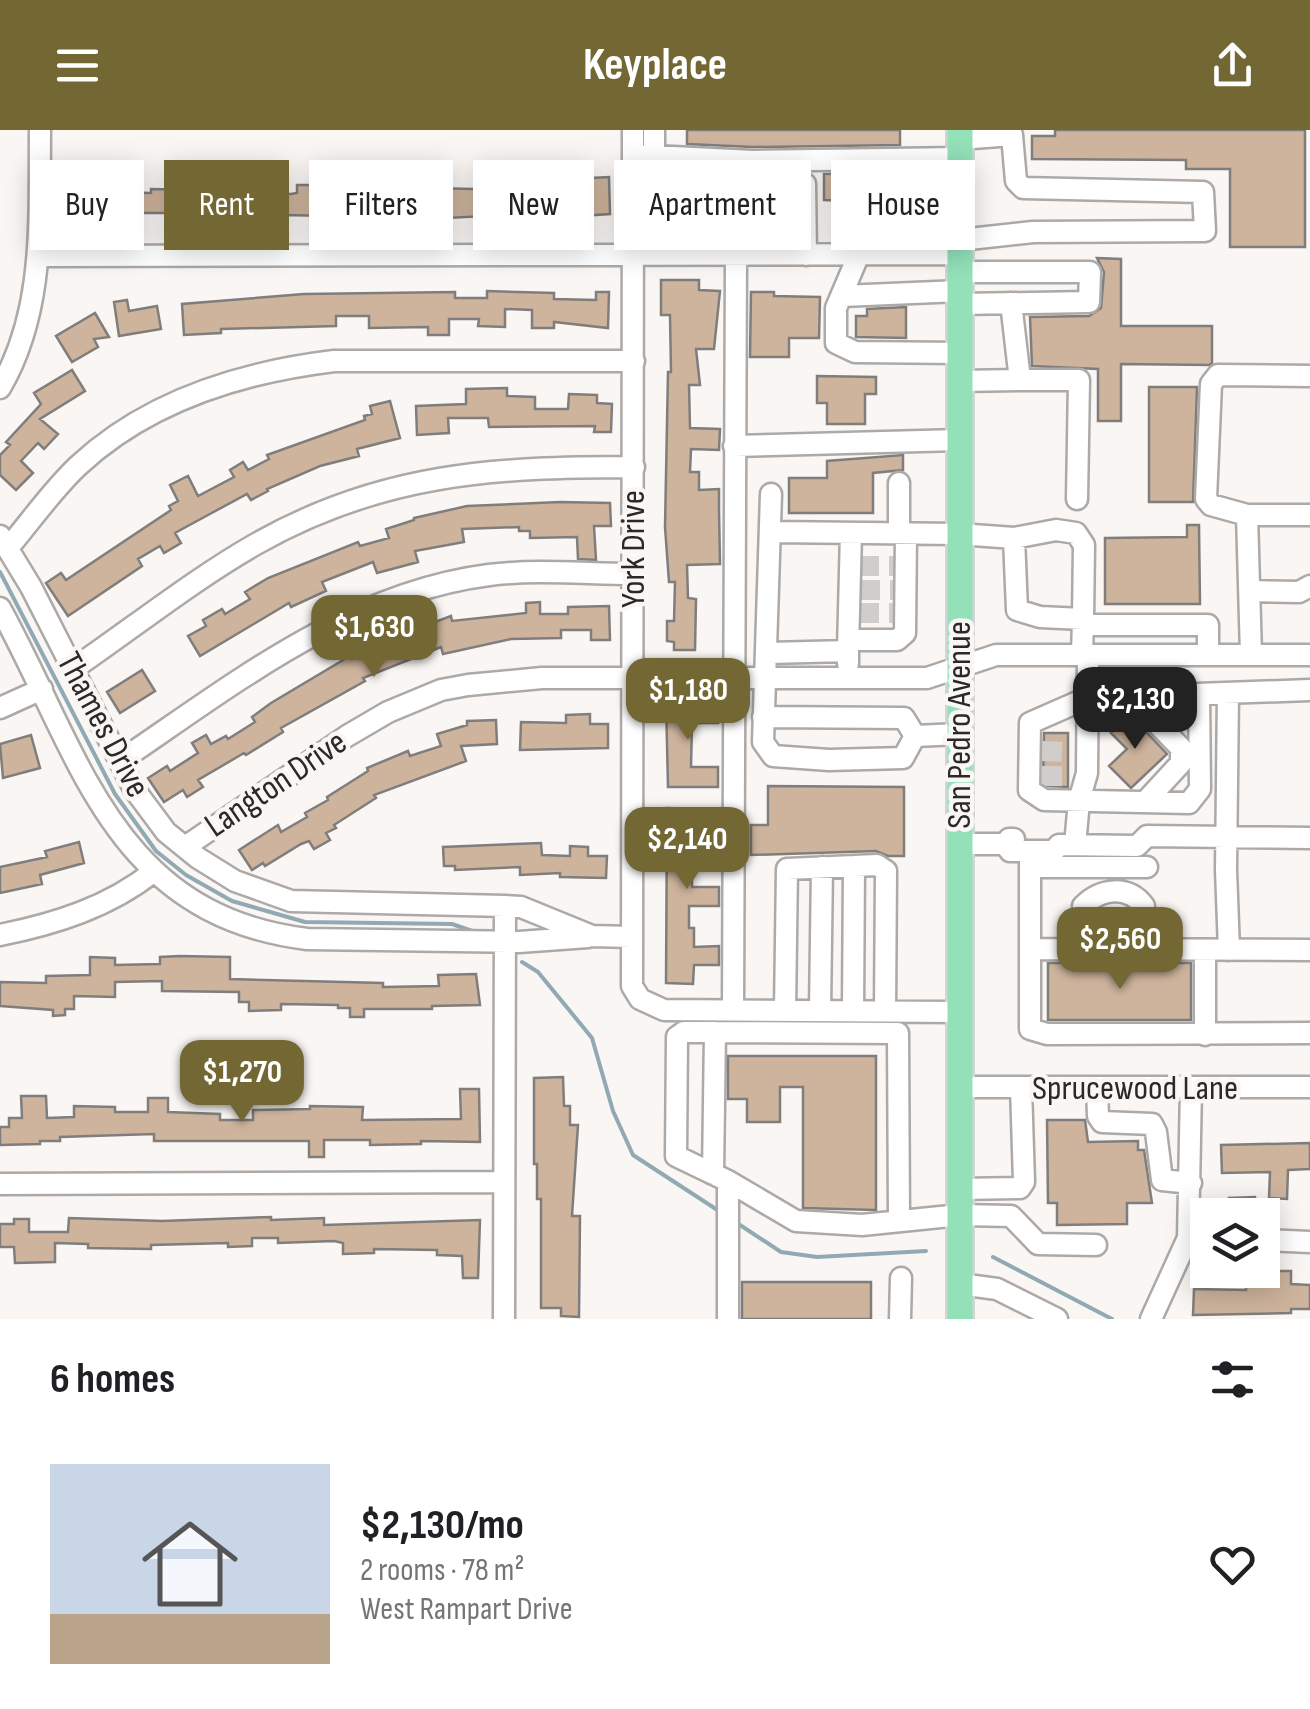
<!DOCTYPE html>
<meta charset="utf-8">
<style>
body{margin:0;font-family:"Sofia Sans Condensed",sans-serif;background:#f6f6f6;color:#202124;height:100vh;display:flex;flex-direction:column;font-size:38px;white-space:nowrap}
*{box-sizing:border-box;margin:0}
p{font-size:32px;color:#757577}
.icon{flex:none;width:55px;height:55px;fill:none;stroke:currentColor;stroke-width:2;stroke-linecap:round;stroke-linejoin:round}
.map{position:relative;height:1189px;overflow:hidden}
.drawer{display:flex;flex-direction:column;background:#fff;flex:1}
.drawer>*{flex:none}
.banner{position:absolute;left:30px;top:30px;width:1250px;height:90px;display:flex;gap:20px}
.tools{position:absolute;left:1190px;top:1068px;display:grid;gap:20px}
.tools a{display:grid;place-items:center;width:90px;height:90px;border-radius:0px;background:#fff;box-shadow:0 5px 25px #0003;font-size:50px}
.price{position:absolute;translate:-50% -85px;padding:0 22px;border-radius:20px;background:#736734;color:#fff;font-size:32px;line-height:65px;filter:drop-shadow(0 2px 5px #0008)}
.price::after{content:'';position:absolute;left:50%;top:60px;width:30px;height:22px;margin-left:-15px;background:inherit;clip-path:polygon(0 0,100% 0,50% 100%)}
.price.active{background:#222;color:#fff}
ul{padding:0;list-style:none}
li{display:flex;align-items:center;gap:30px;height:250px;padding:0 50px}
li+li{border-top:2px solid #e0e0e0}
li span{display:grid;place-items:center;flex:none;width:280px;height:200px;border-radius:0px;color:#555}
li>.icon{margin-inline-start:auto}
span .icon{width:120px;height:120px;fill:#fffc;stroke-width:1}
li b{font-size:42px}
h2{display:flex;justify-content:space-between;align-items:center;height:120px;padding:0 50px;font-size:42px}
.chip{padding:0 35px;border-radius:0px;background:#fff;box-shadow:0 5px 25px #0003;font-size:35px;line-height:90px}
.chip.active{background:#736734;color:#fff}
header{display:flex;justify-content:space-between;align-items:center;height:130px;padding:0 50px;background:#736734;color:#fff;font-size:45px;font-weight:700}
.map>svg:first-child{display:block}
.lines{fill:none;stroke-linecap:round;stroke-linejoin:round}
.stream{stroke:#90a9b3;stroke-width:4}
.building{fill:#ceb49d;stroke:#807e7c;stroke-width:2.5}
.minor-tunnel{stroke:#d0cdcb;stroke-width:20;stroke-dasharray:20 10;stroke-linecap:butt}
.minor-casing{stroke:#aca9a7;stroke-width:25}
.major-casing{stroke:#d4d4d4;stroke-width:30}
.minor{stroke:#fff;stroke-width:20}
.major{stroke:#92e1b9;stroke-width:25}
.labels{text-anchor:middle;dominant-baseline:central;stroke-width:9;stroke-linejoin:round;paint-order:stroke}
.street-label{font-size:35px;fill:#2a2928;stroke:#f9f6f4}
</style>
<header><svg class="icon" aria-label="menu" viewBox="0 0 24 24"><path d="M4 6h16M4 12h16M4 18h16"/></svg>Keyplace<svg class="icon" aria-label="share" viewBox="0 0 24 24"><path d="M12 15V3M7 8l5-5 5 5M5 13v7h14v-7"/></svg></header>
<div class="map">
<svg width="1310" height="1189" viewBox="0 0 1310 1189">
<rect width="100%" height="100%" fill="#f9f6f4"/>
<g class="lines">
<path class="stream" d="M 0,442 L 115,664 L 156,721 L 186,745 L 232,771 L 305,792 L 452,794 L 475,802
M 522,832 L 538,842 L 592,908 L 613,981 L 633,1025 L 722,1083
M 734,1091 L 781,1122 L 817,1127 L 926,1121
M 993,1127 L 1112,1189"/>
</g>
<path class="building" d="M 687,0 L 900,0 L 900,15 L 753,17 L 687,14 Z
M 1055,0 L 1305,0 L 1305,117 L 1230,117 L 1230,39 L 1186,39 L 1186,30 L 1032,29 L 1032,6 L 1055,6 Z
M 668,41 L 782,44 L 782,67 L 693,67 L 693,95 L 668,95 Z
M 886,43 L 885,97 L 859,96 L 852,71 L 824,70 L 824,44 Z
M 80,44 L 80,61 L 151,63 L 151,59 L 199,60 L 199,56 L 233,56 L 233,64 L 291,64 L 297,63 L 297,55 L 313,55 L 313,63 L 336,63 L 336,56 L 350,56 L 350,52 L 367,53 L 367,58 L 403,58 L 403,65 L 429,64 L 429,58 L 525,60 L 526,51 L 543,51 L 543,58 L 562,58 L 562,69 L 592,68 L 591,48 L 609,47 L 610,84 L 519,90 L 504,89 L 504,85 L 447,88 L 447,82 L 424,82 L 425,88 L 284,85 L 284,88 L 233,88 L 233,92 L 213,92 L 212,74 L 190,74 L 190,83 L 80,83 L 80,88 L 62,88 L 62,45 Z
M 1097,128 L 1121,129 L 1121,196 L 1212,196 L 1212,233 L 1209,235 L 1121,234 L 1121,291 L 1098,291 L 1098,239 L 1032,236 L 1030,187 L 1089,186 L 1101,178 L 1104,142 Z
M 661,150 L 699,150 L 699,160 L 720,161 L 714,219 L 696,219 L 700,255 L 689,255 L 690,298 L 720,299 L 719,320 L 691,319 L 690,342 L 699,342 L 699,360 L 719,359 L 719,380 L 720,434 L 687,435 L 688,468 L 696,469 L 695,520 L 674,520 L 674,512 L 667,511 L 667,491 L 674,491 L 675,452 L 669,452 L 665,397 L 668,242 L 671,242 L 670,185 L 661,185 Z
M 487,161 L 554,163 L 554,169 L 596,170 L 596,162 L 609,162 L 608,198 L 554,192 L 554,198 L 532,198 L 532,180 L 505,179 L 505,197 L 478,196 L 479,189 L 449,189 L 449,205 L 428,205 L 428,197 L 369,198 L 369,186 L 336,186 L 336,196 L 221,199 L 221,203 L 184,205 L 182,174 L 304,164 L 455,162 L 455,168 L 487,168 Z
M 751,162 L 774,162 L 774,166 L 820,167 L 819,208 L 789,208 L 789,227 L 750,227 Z
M 127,170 L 129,181 L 157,176 L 161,199 L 119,206 L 114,172 Z
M 906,177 L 906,208 L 856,207 L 856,186 L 867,186 L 867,179 Z
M 95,183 L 109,207 L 94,209 L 98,217 L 72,232 L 56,206 Z
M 72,240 L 85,261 L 40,289 L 58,304 L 44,319 L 38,313 L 21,331 L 33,343 L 16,360 L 0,345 L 0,325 L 10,315 L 6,312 L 41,274 L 34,263 Z
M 817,246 L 876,247 L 876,264 L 865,264 L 865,294 L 827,294 L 827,273 L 817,273 Z
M 1149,257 L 1197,257 L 1193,372 L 1149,372 Z
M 507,258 L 507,266 L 535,267 L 535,279 L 568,279 L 569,264 L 597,265 L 597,273 L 612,274 L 611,302 L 594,302 L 595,296 L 489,297 L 488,288 L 448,288 L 449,303 L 417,305 L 416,276 L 466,274 L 466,259 Z
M 390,271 L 400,308 L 357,319 L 359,326 L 320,336 L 267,359 L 268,361 L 251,370 L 247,364 L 208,385 L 175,403 L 181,413 L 164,423 L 160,416 L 138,429 L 142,436 L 68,486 L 46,453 L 61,443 L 66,450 L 171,380 L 169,376 L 178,371 L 170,355 L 188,346 L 198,366 L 234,347 L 230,340 L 243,332 L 248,340 L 269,329 L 267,325 L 365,290 L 364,286 L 372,284 L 370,276 Z
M 903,325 L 903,340 L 873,343 L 873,383 L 789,383 L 789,348 L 827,348 L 827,331 Z
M 560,372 L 610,373 L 611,396 L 594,396 L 596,430 L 578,429 L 577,407 L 530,408 L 530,401 L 519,401 L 519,397 L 462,399 L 464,412 L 415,421 L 418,432 L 377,443 L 373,432 L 322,452 L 326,461 L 291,477 L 289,473 L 200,526 L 188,506 L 206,496 L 203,490 L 222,479 L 225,484 L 250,469 L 245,462 L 268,448 L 358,412 L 360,416 L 389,408 L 386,399 L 414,390 L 414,388 L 467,376 Z
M 1187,395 L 1199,395 L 1200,474 L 1105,474 L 1105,408 L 1187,407 Z
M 540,472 L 540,484 L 568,484 L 568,477 L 609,476 L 610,510 L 591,510 L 591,500 L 561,500 L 561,508 L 511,509 L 443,524 L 441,517 L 363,548 L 365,551 L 281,598 L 283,602 L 246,625 L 244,623 L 198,650 L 203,657 L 187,667 L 183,660 L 164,672 L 148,648 L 167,636 L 170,641 L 198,623 L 192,613 L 206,605 L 211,614 L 226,606 L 228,609 L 255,592 L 252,587 L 271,573 L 350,526 L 352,529 L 374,520 L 370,511 L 385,505 L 387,510 L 451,486 L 452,491 L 526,483 L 526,473 Z
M 142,540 L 155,561 L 120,583 L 107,562 Z
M 666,571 L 718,571 L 718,593 L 692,593 L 691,637 L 718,637 L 718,657 L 668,657 Z
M 590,584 L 590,594 L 608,594 L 608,618 L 520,620 L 521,592 L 566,593 L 566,585 Z
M 1130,585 L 1167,624 L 1131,658 L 1109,636 L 1127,619 L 1111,603 Z
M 496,590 L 497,614 L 461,616 L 466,631 L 374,665 L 376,668 L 334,695 L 336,698 L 326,703 L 330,710 L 314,719 L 309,711 L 301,714 L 265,736 L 263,733 L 252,740 L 239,720 L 278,695 L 281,702 L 307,687 L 305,683 L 328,670 L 327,667 L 368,641 L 367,638 L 408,621 L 410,626 L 441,616 L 437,604 L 467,595 L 467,591 Z
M 1044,603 L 1068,603 L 1068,657 L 1048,656 L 1043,653 Z
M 31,605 L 40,638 L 3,648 L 0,614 Z
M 768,656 L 904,657 L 904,726 L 888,726 L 876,721 L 751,725 L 751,695 L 768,695 Z
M 667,678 L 696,679 L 696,689 L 719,689 L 719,725 L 695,724 L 695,733 L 692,733 L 692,757 L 719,757 L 719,776 L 689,776 L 689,798 L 694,798 L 694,817 L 719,816 L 719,835 L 694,835 L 693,854 L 666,853 Z
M 79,712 L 84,733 L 40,745 L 42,754 L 0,763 L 0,737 L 47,727 L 45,721 Z
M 541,713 L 542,725 L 570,726 L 570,716 L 588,717 L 588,726 L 607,726 L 606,748 L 560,747 L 560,743 L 520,745 L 520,737 L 455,740 L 455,736 L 444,736 L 443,717 Z
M 180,826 L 230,827 L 230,849 L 383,853 L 383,857 L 439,856 L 438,845 L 476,844 L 480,875 L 432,876 L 432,879 L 364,879 L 364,887 L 350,887 L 350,878 L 338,878 L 338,875 L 281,874 L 281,880 L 249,881 L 249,872 L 239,872 L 239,862 L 162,861 L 162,851 L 115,852 L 115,867 L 74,866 L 74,879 L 65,879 L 65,885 L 53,886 L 53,880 L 0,876 L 0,852 L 46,853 L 46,846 L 90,845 L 90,827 L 115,828 L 115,835 L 160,834 L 160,827 Z
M 1048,833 L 1191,833 L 1191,890 L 1048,890 Z
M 728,926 L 876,926 L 876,1080 L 803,1078 L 803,957 L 780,957 L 780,992 L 747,992 L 747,969 L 728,969 Z
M 563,947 L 564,976 L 570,976 L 570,995 L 578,995 L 572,1086 L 580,1086 L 579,1187 L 561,1186 L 561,1178 L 541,1178 L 541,1069 L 537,1069 L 537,1034 L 534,1034 L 534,948 Z
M 460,959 L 479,959 L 480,1012 L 421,1011 L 421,1014 L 370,1015 L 370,1010 L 324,1010 L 324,1027 L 309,1027 L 309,1011 L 154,1011 L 154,1004 L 60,1007 L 60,1011 L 40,1011 L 40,1014 L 0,1015 L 0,997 L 9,997 L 9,988 L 22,988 L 21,966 L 46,966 L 47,988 L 74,987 L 74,976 L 115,977 L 115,982 L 148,982 L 148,968 L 168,968 L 168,982 L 220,984 L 220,990 L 253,990 L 253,980 L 310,979 L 310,976 L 363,977 L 362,990 L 461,989 Z
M 1047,990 L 1085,990 L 1088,1012 L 1138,1011 L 1138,1020 L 1144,1020 L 1152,1073 L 1127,1073 L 1127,1094 L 1057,1095 L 1057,1073 L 1048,1073 Z
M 1310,1013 L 1310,1039 L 1288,1040 L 1287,1069 L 1269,1068 L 1270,1042 L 1222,1043 L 1221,1015 Z
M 1255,1067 L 1256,1085 L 1231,1085 L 1229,1068 Z
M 271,1087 L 271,1090 L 324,1088 L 324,1095 L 480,1090 L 478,1148 L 463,1148 L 462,1126 L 437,1125 L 437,1120 L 374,1119 L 374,1123 L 343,1124 L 343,1113 L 334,1111 L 278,1113 L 278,1108 L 252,1108 L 252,1116 L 228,1117 L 228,1113 L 151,1115 L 151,1119 L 88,1118 L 88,1114 L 55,1113 L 55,1132 L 15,1133 L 14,1117 L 0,1117 L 0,1094 L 14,1094 L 14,1089 L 29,1089 L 29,1102 L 68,1102 L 69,1088 L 162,1091 Z
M 1262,1141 L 1291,1141 L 1291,1154 L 1310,1155 L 1310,1179 L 1291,1179 L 1291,1183 L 1193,1185 L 1194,1159 L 1246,1160 L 1246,1154 L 1262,1155 Z
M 742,1152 L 871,1152 L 871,1189 L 742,1189 Z"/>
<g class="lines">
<path class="minor-tunnel" d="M 859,436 L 900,436
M 860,460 L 901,460
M 859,483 L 901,483
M 1042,621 L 1068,622
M 1042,646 L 1068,646"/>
<defs>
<path id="minor" d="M 633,0 L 632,856 L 640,869 L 664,880 L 959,882
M 633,25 L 753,31 L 960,28
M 654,27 L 654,0
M 805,54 L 806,125
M 711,86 L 746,86 L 747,125
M 746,86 L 777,85
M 907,86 L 910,57 L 960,58
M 845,88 L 846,124
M 960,110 L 1033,102 L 1205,101 L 1203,62 L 1023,58 L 1016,51 L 1012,5 L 960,9
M 859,124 L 836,178 L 836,213 L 855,222 L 960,223
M 39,126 L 960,124
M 960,142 L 1090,142 L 1089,172 L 960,174
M 842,166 L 960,161
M 1020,250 L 1079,250 L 1077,369
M 960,251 L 1020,250 L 1011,173
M 0,258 C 46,180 39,87 40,0
M 734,316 L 959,310
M 771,364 L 763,612 L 773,626 L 829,630 L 903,628 L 915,606 L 959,604
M 1247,385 L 1310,385
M 771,402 L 959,404 L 1014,408 L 1056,400 L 1076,403 L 1084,415 L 1083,489
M 899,404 L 899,353
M 0,406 L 31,457 L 134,659 L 166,702 L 198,728 L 235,751 L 291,771 L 505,776 L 521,777 L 592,806 L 632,807
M 1014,408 L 1017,480 L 1040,487 L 1083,489 L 1082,525
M 8,418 C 31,391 53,359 79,335 C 148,271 243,242 334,231 L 634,231
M 1250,461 L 1299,462 L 1310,456
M 0,478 C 80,623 112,785 307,809 L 519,812 L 588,807
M 1083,495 L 1208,495 L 1208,525
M 849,510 L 897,510 L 905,503 L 906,404
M 848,519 L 851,403
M 768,523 L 848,521 L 848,534
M 1251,525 L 1247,385 L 1211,375 L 1206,369 L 1211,254 L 1218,245 L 1310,246
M 73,539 C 133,498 193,450 256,414 C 381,343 495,337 634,337
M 1228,563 L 1226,740 L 1229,820
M 1199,564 L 1200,659 L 1189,673 L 1044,670 L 1029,660 L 1030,593 L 1087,568 L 1310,560
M 1131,567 L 1181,618 L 1181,633 L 1146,671
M 0,578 L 42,559
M 763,587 L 904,588 L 915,606
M 120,631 C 234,554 348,463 489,445 C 536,439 586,444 633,444
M 959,714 L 1005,714 L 1009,709 L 1014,709
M 1005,714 L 1010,721 L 1054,721 L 1059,715 L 1137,716 L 1147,706 L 1310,708
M 1075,715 L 1079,671 L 1087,643 L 1088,525
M 185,717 L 347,606 L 388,582 L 441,560 L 468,555 L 542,548 L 927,548 L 996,525 L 1310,525
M 1030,721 L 1030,899 L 1047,904 L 1310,903
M 1030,737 L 1147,737
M 1083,776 C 1101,758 1128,755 1144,776
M 0,805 C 55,794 109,777 153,742
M 1030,819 L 1310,820
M 1205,820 L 1205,905
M 733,881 L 736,125
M 785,881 L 787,739 L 877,735 L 886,741 L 885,882
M 820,881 L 822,737
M 853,881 L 854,736
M 715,902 L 898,903 L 899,1091
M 959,957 L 1310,957
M 1097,958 L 1098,986 L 1102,992 L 1152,994 L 1156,1002 L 1162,1050 L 1191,1053
M 713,1044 L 715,902 L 684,902 L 677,907 L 676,1026 L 728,1051 L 796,1091 L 862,1095 L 960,1085 L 1011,1086 L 1038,1114 L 1096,1115
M 728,1051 L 728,1189
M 0,1054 L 503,1052
M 960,1059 L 1020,1058 L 1024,1052 L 1021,957
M 1262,1110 L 1310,1112
M 960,1154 L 997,1159 L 1057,1189
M 504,1189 L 505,776
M 900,1189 L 901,1148
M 1151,1189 L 1188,1108 L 1191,958"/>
<path id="major" d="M 960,1189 L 960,0"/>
</defs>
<use href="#minor" class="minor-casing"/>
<use href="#major" class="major-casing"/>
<use href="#minor" class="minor"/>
<use href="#major" class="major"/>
</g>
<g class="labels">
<g class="street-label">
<text transform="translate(633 419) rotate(-90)">York Drive</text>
<text transform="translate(103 595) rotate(62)">Thames Drive</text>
<text transform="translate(959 595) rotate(-90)">San Pedro Avenue</text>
<text transform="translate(276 654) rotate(-34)">Langton Drive</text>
<text x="1135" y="958">Sprucewood Lane</text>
</g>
</g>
</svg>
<div class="tools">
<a><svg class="icon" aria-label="layers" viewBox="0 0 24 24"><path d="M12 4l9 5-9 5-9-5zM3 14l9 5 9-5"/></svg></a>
</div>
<b class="price" style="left:374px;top:550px">$1,630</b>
<b class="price" style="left:688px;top:613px">$1,180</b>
<b class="price active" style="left:1135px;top:622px">$2,130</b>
<b class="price" style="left:687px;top:762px">$2,140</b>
<b class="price" style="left:1120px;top:862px">$2,560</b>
<b class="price" style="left:242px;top:995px">$1,270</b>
<div class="banner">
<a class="chip">Buy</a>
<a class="chip active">Rent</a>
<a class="chip">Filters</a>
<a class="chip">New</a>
<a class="chip">Apartment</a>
<a class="chip">House</a>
</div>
</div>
<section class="drawer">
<h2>6 homes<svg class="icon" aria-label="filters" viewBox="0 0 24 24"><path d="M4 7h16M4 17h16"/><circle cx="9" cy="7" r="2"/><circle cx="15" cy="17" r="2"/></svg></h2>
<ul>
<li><span style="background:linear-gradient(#c9d6e8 75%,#b9a48a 0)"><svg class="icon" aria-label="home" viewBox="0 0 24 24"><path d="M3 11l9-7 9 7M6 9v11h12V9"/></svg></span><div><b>$2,130/mo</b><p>2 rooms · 78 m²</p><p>West Rampart Drive</p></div><svg class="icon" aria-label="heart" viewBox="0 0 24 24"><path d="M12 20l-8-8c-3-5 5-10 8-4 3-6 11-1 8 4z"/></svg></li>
</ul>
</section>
